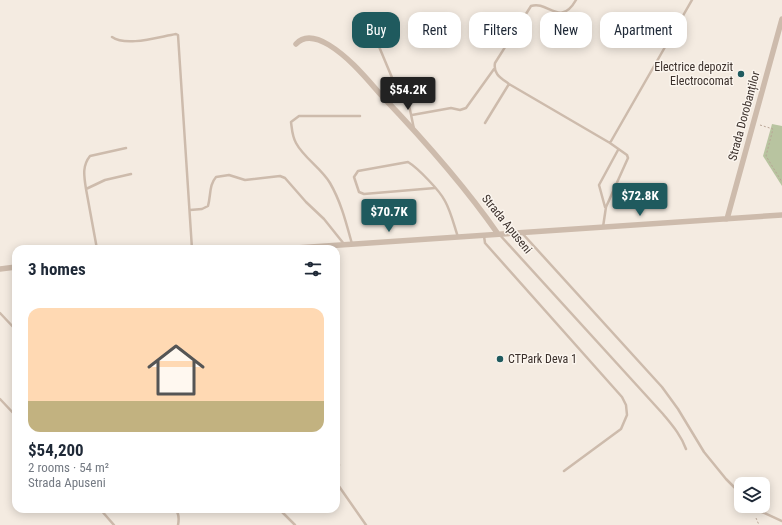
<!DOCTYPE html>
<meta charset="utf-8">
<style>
body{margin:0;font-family:"Roboto Condensed",sans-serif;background:#f2f2f3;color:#1f2937;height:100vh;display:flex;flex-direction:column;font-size:15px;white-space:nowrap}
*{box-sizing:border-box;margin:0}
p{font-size:13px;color:#747a83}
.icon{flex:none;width:22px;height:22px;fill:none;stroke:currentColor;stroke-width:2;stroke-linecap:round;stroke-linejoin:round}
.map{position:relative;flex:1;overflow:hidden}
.drawer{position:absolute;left:12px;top:245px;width:328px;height:268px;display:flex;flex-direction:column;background:#fff;border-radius:12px;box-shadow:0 2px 10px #0003}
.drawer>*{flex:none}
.banner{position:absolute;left:352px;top:12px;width:370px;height:36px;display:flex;gap:8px}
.fabs{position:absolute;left:734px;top:477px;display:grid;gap:8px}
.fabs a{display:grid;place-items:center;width:36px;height:36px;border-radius:8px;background:#fff;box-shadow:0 2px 10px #0003;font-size:20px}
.price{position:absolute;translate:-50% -34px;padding:0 9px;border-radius:4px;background:#1f5a5e;color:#fff;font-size:13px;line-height:26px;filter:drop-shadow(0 1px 2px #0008)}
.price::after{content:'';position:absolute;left:50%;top:24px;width:12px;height:9px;margin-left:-6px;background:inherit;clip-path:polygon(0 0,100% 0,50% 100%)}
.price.active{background:#222;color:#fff}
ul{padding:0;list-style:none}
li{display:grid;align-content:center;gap:8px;height:212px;padding:0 16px}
li span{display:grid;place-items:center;height:124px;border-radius:12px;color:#555}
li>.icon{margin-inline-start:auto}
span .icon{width:72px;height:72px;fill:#fffc;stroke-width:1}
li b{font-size:17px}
h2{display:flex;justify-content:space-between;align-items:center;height:48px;padding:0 16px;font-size:17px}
.tag{padding:0 14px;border-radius:12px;background:#fff;box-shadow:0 2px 10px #0003;font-size:14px;line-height:36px}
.tag.active{background:#1f5a5e;color:#fff}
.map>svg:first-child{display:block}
.green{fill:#b8c4a0}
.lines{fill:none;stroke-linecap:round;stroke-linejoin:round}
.path{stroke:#b9a596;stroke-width:1;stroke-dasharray:2 2;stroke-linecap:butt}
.lane{stroke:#cdbbac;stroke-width:2.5}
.street{stroke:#cdbbac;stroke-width:5.5}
.poi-dot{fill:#1f5a5e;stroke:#fbf5ee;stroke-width:1.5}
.labels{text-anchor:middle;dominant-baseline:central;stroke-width:3;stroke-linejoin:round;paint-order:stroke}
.poi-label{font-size:12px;fill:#3b302b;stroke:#fbf5ee;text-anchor:end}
.street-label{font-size:12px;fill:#3b302b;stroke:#fbf5ee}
</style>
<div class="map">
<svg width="782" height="525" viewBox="0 0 782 525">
<rect width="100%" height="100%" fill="#f4ebe1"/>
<path class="green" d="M 772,124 L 782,126 L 782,186 L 763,156 Z"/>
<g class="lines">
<path class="path" d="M 760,125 L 773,129 L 766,156 L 782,182
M 756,518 L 759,525"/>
<path class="lane" d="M 576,0 C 560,28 548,0 531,6 L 495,63 C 493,74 501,78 509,84 L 610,143 L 627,155 L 628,158 L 606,207 L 603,227
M 370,25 L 393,80 L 409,105 L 414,129
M 112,37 C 126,47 158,37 176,34 L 178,35 L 192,249
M 412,115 L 451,108 L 460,110 L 466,108 L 494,69
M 485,123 L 509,84
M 610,143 L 692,0
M 435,188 L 364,194 L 359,192 L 354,177 L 358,171 L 408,162 C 418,168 440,191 445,201 C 451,212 454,225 458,237
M 86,189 C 84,176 82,166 90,156 L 126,148
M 605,207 L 599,185 L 618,150
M 190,210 L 202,209 L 208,206 C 211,195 209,185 216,177 L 229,175 L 245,180 L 280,176 L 285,178 L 306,202 L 324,219 L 344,244
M 522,233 L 662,387 L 678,409 L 704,452 L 726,479 L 741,494
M 499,234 L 663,414 C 672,425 681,435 686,449
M 484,236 L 485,243 L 622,397 L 626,405 L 627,415 L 621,429 L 564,471
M 352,244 C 346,222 341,202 330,183 C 321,168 304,158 296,143 C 292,136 292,129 291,122 L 299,116 L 360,116
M 97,249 L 86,189 L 105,180 L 131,174
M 0,313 L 16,330
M 0,399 L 16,416
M 336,462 L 339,465 L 336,468
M 336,482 L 366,525
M 755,506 L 762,512 L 782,521
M 100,509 L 114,525
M 175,509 C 179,513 179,520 178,525
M 279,509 L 295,525"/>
<path class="street" d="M 296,44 C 305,34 319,39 329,45 C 350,58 366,78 382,96 C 423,139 464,185 498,234
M 727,219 L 782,19
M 281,249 L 782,215
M 0,269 L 16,267"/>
</g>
<g class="poi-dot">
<circle cx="741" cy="74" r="4"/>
<circle cx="500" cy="359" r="4"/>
</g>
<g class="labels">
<g class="poi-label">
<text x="733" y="67">Electrice depozit<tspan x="733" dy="14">Electrocomat</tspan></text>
<text x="508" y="359" text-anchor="start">CTPark Deva 1</text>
</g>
<g class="street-label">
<text transform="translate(744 116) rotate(-75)">Strada Dorobanților</text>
<text transform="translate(507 224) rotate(51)">Strada Apuseni</text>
</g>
</g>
</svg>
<div class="fabs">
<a><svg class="icon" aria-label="layers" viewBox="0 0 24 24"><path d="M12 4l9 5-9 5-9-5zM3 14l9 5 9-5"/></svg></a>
</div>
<b class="price active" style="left:408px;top:111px">$54.2K</b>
<b class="price" style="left:640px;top:217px">$72.8K</b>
<b class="price" style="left:389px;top:233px">$70.7K</b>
<div class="banner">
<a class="tag active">Buy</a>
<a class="tag">Rent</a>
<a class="tag">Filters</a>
<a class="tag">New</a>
<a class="tag">Apartment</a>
</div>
<section class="drawer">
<h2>3 homes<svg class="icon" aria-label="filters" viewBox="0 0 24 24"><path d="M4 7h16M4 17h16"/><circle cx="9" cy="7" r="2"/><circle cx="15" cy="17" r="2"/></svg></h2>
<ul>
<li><span style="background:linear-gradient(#ffd9b3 75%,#c2b280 0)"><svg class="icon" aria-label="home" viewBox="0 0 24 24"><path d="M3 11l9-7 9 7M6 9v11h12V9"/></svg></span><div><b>$54,200</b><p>2 rooms · 54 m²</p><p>Strada Apuseni</p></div></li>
</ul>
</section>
</div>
